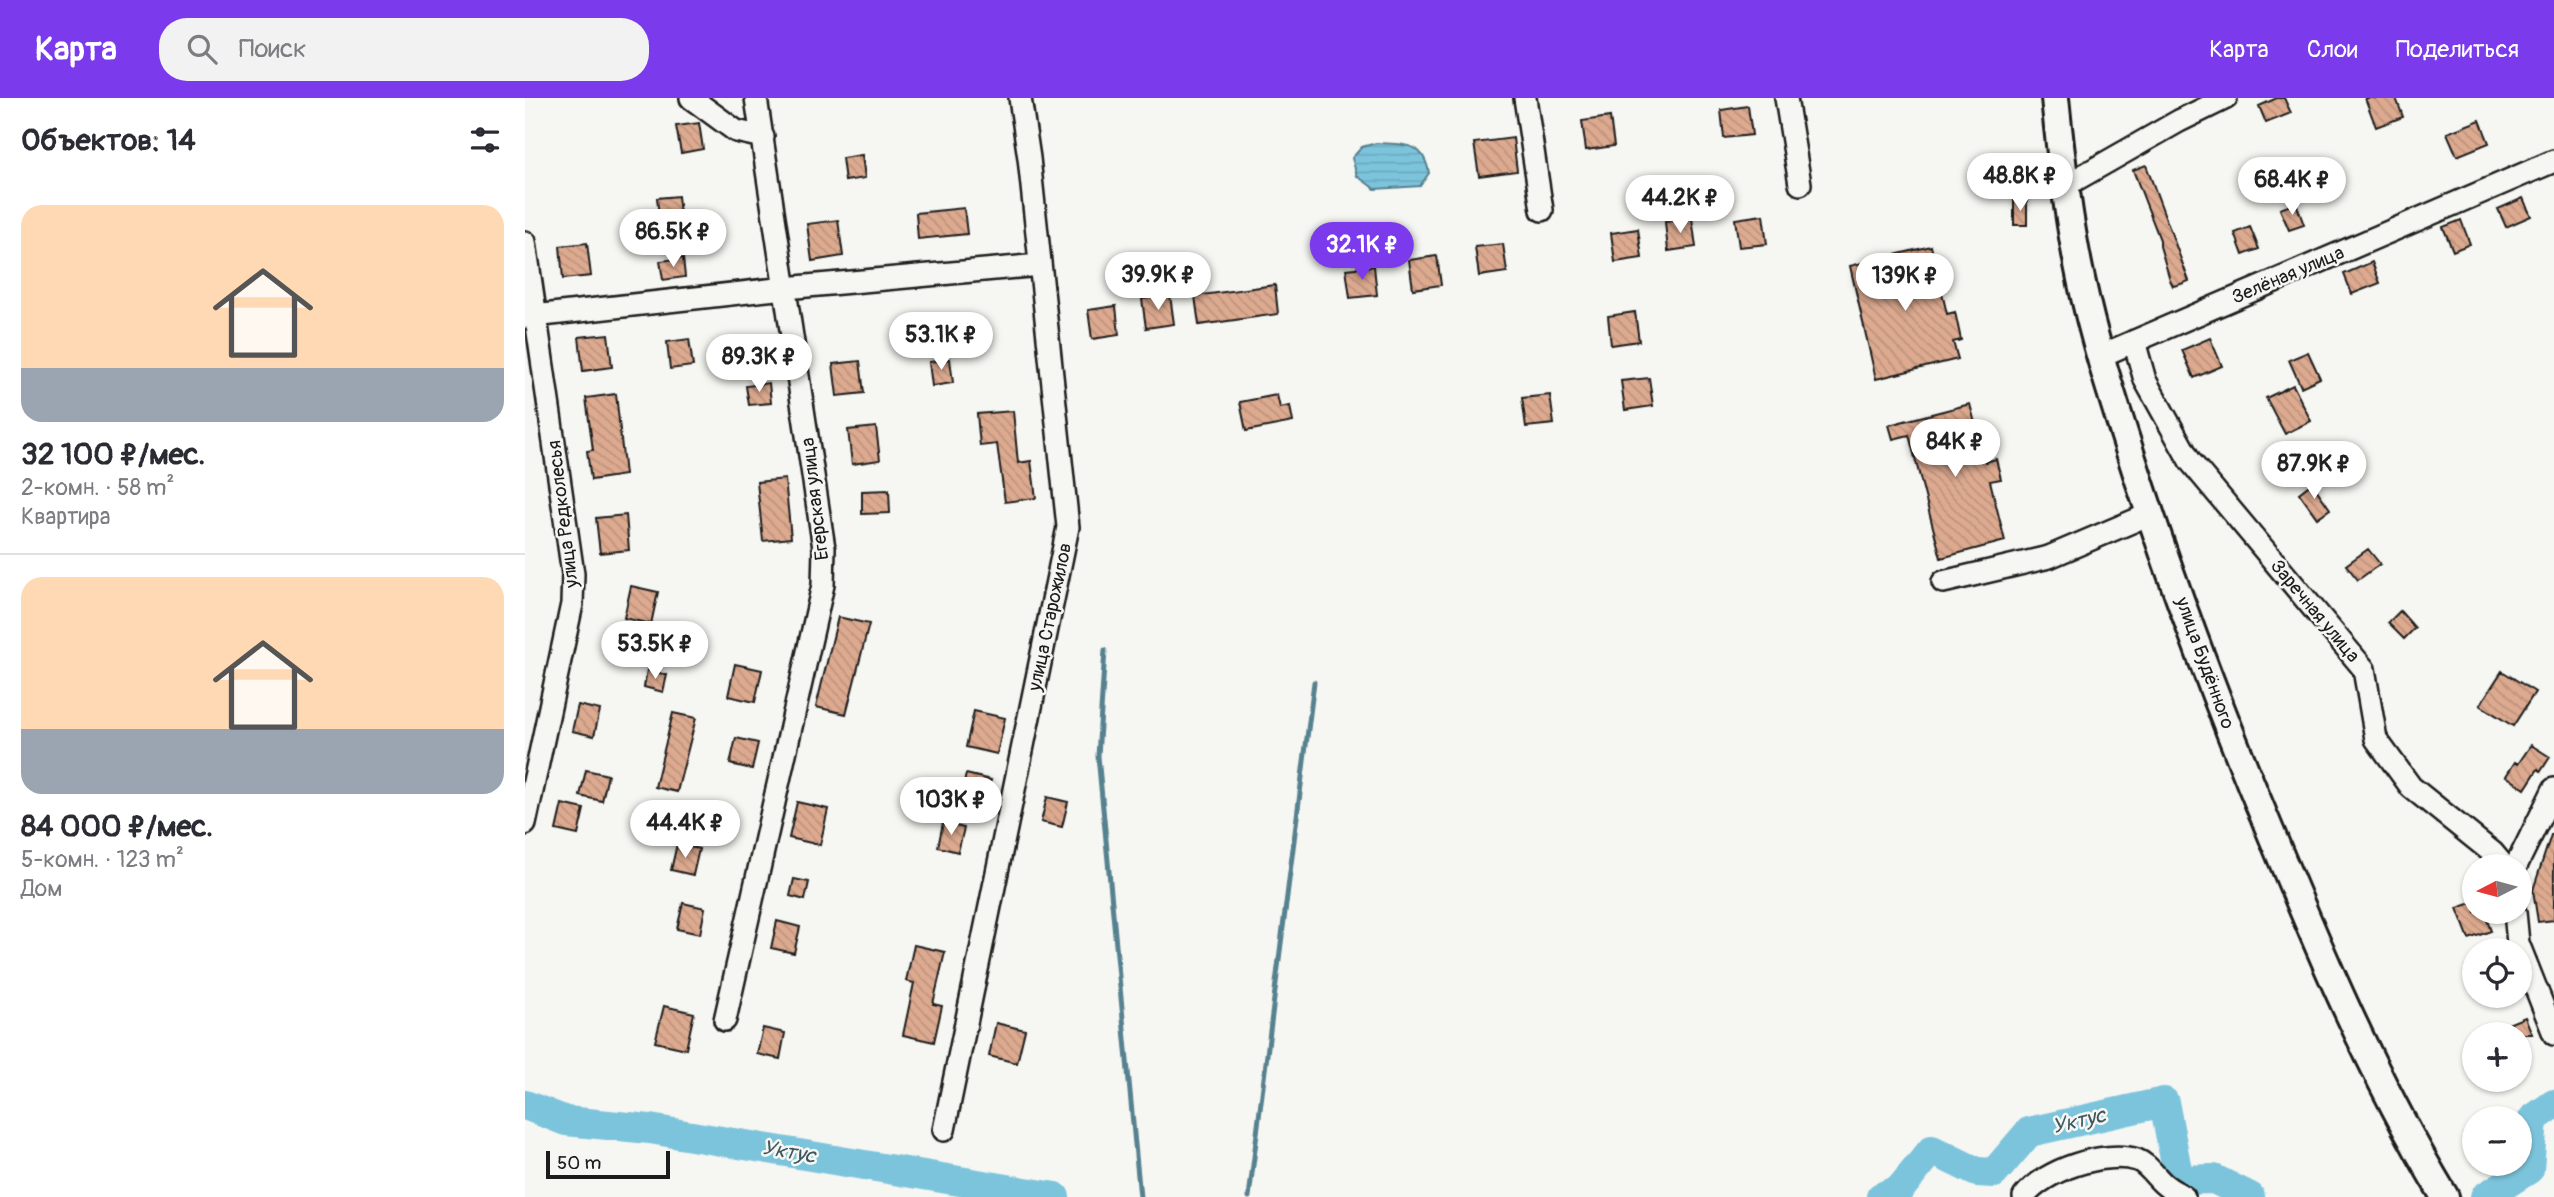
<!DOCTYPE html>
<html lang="ru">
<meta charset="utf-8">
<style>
body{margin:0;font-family:Pangolin,sans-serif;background:#f2f2f3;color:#2b2b33;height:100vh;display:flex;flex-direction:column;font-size:26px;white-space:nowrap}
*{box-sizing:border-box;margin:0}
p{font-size:23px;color:#7c7c81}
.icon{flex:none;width:38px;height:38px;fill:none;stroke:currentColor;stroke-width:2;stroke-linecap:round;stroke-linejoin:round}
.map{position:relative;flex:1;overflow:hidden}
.details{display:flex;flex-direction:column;background:#fff;width:525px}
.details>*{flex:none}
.needle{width:46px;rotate:264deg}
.fabs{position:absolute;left:1937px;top:756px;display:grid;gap:14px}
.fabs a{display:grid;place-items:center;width:70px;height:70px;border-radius:50%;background:#fff;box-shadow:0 2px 5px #0004;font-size:35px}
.scale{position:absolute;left:21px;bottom:18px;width:124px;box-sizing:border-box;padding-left:7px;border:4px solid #1c1c1c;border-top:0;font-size:19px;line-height:24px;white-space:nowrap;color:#1c1c1c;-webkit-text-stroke:5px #f6f6f2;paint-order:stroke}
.price{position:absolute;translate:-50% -60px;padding:0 16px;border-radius:24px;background:#fff;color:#222;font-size:23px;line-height:46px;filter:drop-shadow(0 2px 4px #0008)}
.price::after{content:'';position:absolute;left:50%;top:42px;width:21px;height:16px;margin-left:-10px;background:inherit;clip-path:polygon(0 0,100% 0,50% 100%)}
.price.current{background:#7c3aed;color:#fff}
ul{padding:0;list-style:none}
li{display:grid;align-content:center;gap:14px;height:371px;padding:0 21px}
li+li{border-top:2px solid #e1e1e2}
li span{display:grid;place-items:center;height:217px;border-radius:21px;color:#555}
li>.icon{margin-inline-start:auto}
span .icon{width:126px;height:126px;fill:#fffc;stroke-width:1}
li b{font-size:30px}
h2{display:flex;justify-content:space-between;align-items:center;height:84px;padding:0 21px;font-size:30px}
header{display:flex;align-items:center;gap:42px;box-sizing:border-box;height:98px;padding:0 35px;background:#7c3aed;color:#fff}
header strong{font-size:33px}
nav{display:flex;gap:38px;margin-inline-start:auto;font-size:24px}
.search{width:490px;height:63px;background:#f2f2f3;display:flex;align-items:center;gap:18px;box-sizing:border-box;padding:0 24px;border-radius:28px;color:#7c7c81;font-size:26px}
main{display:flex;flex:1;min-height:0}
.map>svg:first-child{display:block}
.water{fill:url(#water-rules);stroke:#56818f;stroke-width:2}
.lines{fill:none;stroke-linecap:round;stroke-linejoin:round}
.stream{stroke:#56818f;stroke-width:5}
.river{stroke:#7cc4dc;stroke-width:30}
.building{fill:url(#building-back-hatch);stroke:#1c1c1c;stroke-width:2}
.minor-casing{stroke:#1c1c1c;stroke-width:26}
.major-casing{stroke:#1c1c1c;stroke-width:32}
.minor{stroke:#f6f6f2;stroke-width:21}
.major{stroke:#f6f6f2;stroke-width:26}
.labels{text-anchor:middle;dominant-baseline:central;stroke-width:5;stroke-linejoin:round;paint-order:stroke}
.street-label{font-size:19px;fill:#1c1c1c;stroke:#f6f6f2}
.water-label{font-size:21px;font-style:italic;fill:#3e575f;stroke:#f6f6f2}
</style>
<header>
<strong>Карта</strong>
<div class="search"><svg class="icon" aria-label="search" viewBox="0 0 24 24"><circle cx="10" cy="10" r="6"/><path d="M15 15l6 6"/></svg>Поиск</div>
<nav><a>Карта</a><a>Слои</a><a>Поделиться</a></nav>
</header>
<main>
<section class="details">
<h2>Объектов: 14<svg class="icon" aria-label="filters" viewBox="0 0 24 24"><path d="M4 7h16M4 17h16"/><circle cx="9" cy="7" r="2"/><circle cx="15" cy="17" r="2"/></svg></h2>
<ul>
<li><span style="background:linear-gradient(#ffd9b3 75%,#9aa5b1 0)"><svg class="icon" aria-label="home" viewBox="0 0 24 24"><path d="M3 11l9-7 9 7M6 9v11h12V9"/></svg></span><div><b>32 100 ₽/мес.</b><p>2-комн. · 58 m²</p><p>Квартира</p></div></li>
<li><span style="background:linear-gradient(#ffd9b3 70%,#9aa5b1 0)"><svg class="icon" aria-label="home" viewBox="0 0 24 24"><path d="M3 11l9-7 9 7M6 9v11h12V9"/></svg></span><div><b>84 000 ₽/мес.</b><p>5-комн. · 123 m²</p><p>Дом</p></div></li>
</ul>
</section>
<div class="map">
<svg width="2029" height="1099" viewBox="0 0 2029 1099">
<defs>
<pattern id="water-rules" width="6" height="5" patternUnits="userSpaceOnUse" patternTransform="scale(1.75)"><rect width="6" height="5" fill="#7cc4dc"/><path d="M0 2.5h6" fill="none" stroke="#6ba8bc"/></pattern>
<pattern id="building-back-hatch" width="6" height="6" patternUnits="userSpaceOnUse" patternTransform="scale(1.75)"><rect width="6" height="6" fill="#ddaa90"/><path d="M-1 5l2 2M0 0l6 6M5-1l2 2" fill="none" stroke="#bd927c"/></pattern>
</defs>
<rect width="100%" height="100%" fill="#f6f6f2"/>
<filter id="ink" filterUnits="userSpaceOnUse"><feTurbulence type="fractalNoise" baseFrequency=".0143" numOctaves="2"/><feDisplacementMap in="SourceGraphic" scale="14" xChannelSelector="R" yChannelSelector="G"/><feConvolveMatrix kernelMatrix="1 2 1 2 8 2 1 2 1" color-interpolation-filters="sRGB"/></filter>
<g filter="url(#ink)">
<path class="water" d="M 851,45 C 880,47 898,43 904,75 L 895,88 L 850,91 L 832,78 L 827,60 L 837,49 Z"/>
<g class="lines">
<path class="stream" d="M 580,552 L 573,658 L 615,1099
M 724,1099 L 789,584"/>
<path class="river" d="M 0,1007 L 41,1023 L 125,1031 L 530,1099
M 1356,1099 L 1375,1091 L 1407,1052 L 1452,1074 L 1469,1075 L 1504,1034 L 1639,1004 L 1654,1082 L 1689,1081 L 1725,1099
M 1960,1099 L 2004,1071 L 2008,1021 L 2029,1006"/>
</g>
<path class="building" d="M 1752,0 L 1759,0 L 1766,15 L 1741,25 L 1734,8 Z
M 1840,0 L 1871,0 L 1878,19 L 1851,29 Z
M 1223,8 L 1227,37 L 1199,40 L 1196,12 Z
M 1085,19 L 1089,48 L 1061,52 L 1057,23 Z
M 1955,22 L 1964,45 L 1932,58 L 1922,35 Z
M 174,25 L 178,51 L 156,55 L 151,28 Z
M 988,40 L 992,73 L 954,78 L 949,45 Z
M 337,57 L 340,80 L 320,83 L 317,60 Z
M 1621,67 L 1664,183 L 1656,186 L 1648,188 L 1645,182 L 1635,148 L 1635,142 L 1608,72 Z
M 153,98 L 155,116 L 134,118 L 132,100 Z
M 1998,100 L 2006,118 L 1981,129 L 1973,111 Z
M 1489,102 L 1502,103 L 1502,127 L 1489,127 Z
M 1771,105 L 1779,127 L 1764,132 L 1755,111 Z
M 439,110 L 442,136 L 393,141 L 391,115 Z
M 1238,117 L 1242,146 L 1214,149 L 1210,121 Z
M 1167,120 L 1171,149 L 1143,153 L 1140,124 Z
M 313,122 L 318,158 L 287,163 L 282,126 Z
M 1936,122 L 1945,146 L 1928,153 L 1918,129 Z
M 1725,129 L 1734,151 L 1718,157 L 1710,135 Z
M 1113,131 L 1117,160 L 1090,164 L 1086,135 Z
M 62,145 L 66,178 L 38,181 L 35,148 Z
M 978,146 L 982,174 L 954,178 L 950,149 Z
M 1406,148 L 1422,216 L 1430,214 L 1436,242 L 1428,244 L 1433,261 L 1351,281 L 1325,168 Z
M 912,158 L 916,187 L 888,191 L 884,162 Z
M 158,160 L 160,179 L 138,182 L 135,163 Z
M 1847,164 L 1855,185 L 1827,196 L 1819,176 Z
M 849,168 L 852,197 L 825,200 L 821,171 Z
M 750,187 L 753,216 L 674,227 L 670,198 Z
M 645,197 L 649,226 L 621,230 L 617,201 Z
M 591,208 L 594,237 L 567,241 L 563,212 Z
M 1110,214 L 1114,243 L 1086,247 L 1083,218 Z
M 83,236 L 87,269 L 58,273 L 54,239 Z
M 1685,240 L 1697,268 L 1669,280 L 1657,252 Z
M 164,241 L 168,268 L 145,271 L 142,244 Z
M 1783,254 L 1795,280 L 1776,289 L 1764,262 Z
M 425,261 L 428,285 L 407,288 L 404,264 Z
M 335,263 L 339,295 L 312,298 L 308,266 Z
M 1124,280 L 1128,308 L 1100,312 L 1096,283 Z
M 244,285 L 246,305 L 224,307 L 221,288 Z
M 1768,287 L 1786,323 L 1760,336 L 1741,300 Z
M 91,296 L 100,377 L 66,382 L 62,353 L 68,352 L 61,300 Z
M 752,297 L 755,310 L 765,308 L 768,324 L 721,333 L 715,304 Z
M 1025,297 L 1029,326 L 1001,329 L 997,300 Z
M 1445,306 L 1460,364 L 1471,361 L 1476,381 L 1465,383 L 1480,443 L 1416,460 L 1384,337 L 1368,341 L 1364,327 Z
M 488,313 L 493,365 L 506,363 L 511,400 L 480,404 L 472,346 L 455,348 L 452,316 Z
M 351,329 L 355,362 L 327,366 L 323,332 Z
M 260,381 L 266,440 L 238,443 L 232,384 Z
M 1787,385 L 1805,411 L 1792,420 L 1774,395 Z
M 364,392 L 365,415 L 337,416 L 337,393 Z
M 101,417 L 104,452 L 75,455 L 71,420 Z
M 1843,451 L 1855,466 L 1833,482 L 1821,467 Z
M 106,488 L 133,494 L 126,526 L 99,520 Z
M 1875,513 L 1890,530 L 1879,541 L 1863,525 Z
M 313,519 L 344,526 L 321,616 L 291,609 Z
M 210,566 L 237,572 L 230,604 L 203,598 Z
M 122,572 L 142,577 L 138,594 L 119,589 Z
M 1977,573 L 2010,594 L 1988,628 L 1955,607 Z
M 53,607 L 75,612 L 69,638 L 47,633 Z
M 449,613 L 480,620 L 472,656 L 441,649 Z
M 148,615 L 171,620 L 152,694 L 130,689 Z
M 211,640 L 233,645 L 227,671 L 205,666 Z
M 2006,647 L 2025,659 L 2016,673 L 2013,671 L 2000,691 L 1981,678 L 1990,664 L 1993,666 Z
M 61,672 L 83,677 L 77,703 L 55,698 Z
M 441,676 L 466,682 L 459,711 L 434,705 Z
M 522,699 L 543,704 L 537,729 L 516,724 Z
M 272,704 L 303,711 L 295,747 L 264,740 Z
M 37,706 L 59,711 L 53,737 L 31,732 Z
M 418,725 L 439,730 L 433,754 L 413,749 Z
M 2026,737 L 2029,737 L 2029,822 L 2013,824 L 2008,792 Z
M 152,746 L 174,751 L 168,777 L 146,772 Z
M 269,781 L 284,784 L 280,802 L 265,798 Z
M 1950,804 L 1950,814 L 1959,814 L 1966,833 L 1944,841 L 1932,810 Z
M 158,805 L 180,810 L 175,836 L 152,831 Z
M 252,823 L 275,829 L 269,855 L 246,850 Z
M 389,847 L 420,854 L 408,906 L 417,908 L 409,944 L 378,937 L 389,885 L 381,883 Z
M 139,908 L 169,915 L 161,951 L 130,944 Z
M 2000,919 L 2007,936 L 1959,936 Z
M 471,925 L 500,932 L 492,965 L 464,958 Z
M 238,930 L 260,935 L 255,961 L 232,956 Z"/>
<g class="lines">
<defs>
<path id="minor" d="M 166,0 L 211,33 L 238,39
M 1000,0 L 1017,112
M 1261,0 L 1275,86
M 1538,89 L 1654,23 L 1701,0
M 0,144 L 48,476 L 47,506 L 0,726
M 0,219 L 260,190 L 515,167
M 1609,243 L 1620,282 L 1665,363 L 1839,571 L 1851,641 L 1886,689 L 1968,755 L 1979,768
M 1575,258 L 2029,63
M 1418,484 L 1524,459 L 1625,416
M 1991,768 L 2029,691
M 1990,814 L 1993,845 L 2029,936
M 200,922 L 298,487 L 299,450 L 231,0
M 419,1032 L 543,429 L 504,60 L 495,0
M 1499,1099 C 1519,1072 1579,1052 1612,1062 C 1623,1066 1631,1080 1640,1087 C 1646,1092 1653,1095 1659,1099"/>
<path id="major" d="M 1530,0 C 1536,61 1543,121 1556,181 C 1568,239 1586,295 1604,351 C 1640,465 1682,578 1727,689 C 1784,828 1842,970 1920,1099"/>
</defs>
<use href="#minor" class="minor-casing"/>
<use href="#major" class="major-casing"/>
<use href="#minor" class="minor"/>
<use href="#major" class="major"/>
</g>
</g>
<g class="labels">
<g class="street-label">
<text transform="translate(1763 177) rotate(-23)">Зелёная улица</text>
<text transform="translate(290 401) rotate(-97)">Егерская улица</text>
<text transform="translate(38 416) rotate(-97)">улица Редколесья</text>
<text transform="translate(1790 513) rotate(50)">Заречная улица</text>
<text transform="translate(525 519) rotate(-78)">улица Старожилов</text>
<text transform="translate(1680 565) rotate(70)">улица Будённого</text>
</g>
<g class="water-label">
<text transform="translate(1554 1023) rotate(-13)">Уктус</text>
<text transform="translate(264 1054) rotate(10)">Уктус</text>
</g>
</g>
</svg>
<div class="fabs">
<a><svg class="needle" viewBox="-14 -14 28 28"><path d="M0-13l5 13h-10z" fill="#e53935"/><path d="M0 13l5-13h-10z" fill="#7c7c81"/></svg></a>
<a><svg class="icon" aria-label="locate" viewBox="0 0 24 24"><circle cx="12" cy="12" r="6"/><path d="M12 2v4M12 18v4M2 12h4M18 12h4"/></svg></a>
<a>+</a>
<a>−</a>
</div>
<div class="scale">50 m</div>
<b class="price" style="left:1495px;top:115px">48.8K ₽</b>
<b class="price" style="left:1767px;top:119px">68.4K ₽</b>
<b class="price" style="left:1155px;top:137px">44.2K ₽</b>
<b class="price" style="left:148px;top:171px">86.5K ₽</b>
<b class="price current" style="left:837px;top:184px">32.1K ₽</b>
<b class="price" style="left:633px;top:214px">39.9K ₽</b>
<b class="price" style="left:1380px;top:215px">139K ₽</b>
<b class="price" style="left:416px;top:274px">53.1K ₽</b>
<b class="price" style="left:234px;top:296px">89.3K ₽</b>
<b class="price" style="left:1430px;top:381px">84K ₽</b>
<b class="price" style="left:1789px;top:403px">87.9K ₽</b>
<b class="price" style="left:130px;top:583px">53.5K ₽</b>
<b class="price" style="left:426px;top:739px">103K ₽</b>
<b class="price" style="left:160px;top:762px">44.4K ₽</b>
</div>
</main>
